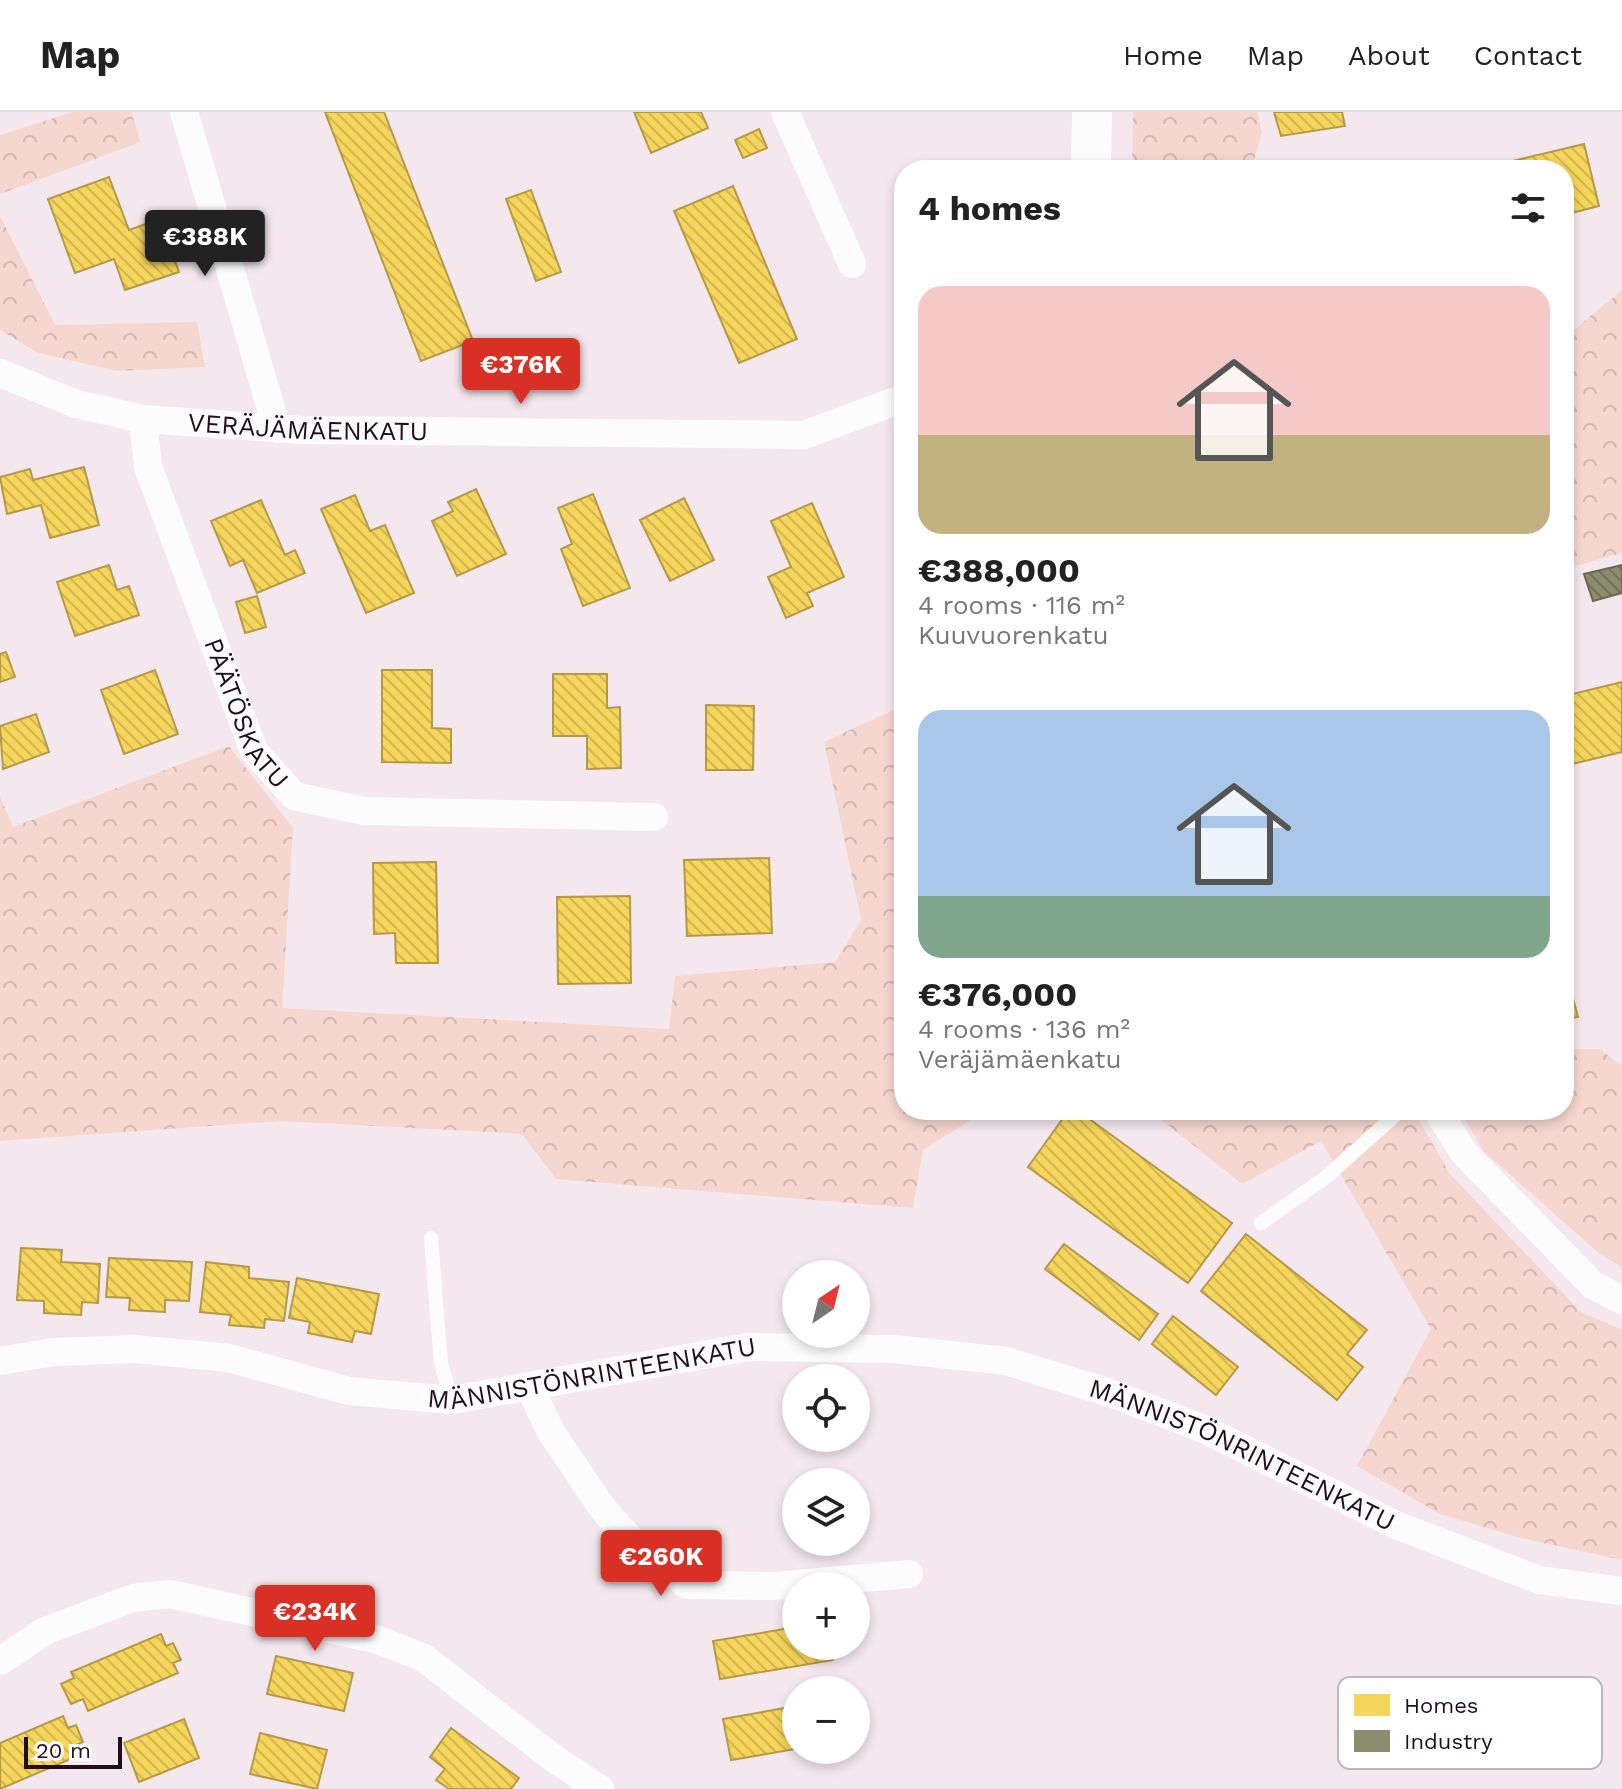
<!DOCTYPE html>
<meta charset="utf-8">
<style>
body{margin:0;font-family:"Work Sans",sans-serif;background:#f6f6f6;color:#222;height:100vh;display:flex;flex-direction:column;font-size:30px;white-space:nowrap}
*{box-sizing:border-box;margin:0}
p{font-size:26px;color:#767676}
.icon{flex:none;width:44px;height:44px;fill:none;stroke:currentColor;stroke-width:2;stroke-linecap:round;stroke-linejoin:round}
.map{position:relative;flex:1;overflow:hidden}
.details{position:absolute;left:894px;top:48px;width:680px;height:960px;display:flex;flex-direction:column;background:#fff;border-radius:32px;box-shadow:0 4px 12px #0003}
.details>*{flex:none}
.needle{width:52px;rotate:35deg}
.tools{position:absolute;left:782px;top:1148px;display:grid;gap:16px}
.tools a{display:grid;place-items:center;width:88px;height:88px;border-radius:50%;background:#fff;box-shadow:0 4px 12px #0003;font-size:40px}
.scale{position:absolute;left:24px;bottom:20px;width:98px;box-sizing:border-box;padding-left:8px;border:4px solid #200e19;border-top:0;font-size:22px;line-height:28px;white-space:nowrap;color:#200e19;-webkit-text-stroke:6px #fff;paint-order:stroke}
.price{position:absolute;translate:-50% -68px;padding:0 18px;border-radius:8px;background:#d93025;color:#fff;font-size:26px;line-height:52px;filter:drop-shadow(0 2px 4px #0008)}
.price::after{content:'';position:absolute;left:50%;top:48px;width:24px;height:18px;margin-left:-12px;background:inherit;clip-path:polygon(0 0,100% 0,50% 100%)}
.price.selected{background:#222;color:#fff}
ul{padding:0;list-style:none}
li{display:grid;align-content:center;gap:16px;height:424px;padding:0 24px}
li span{display:grid;place-items:center;height:248px;border-radius:24px;color:#555}
li>.icon{margin-inline-start:auto}
span .icon{width:144px;height:144px;fill:#fffc;stroke-width:1}
li b{font-size:34px}
h2{display:flex;justify-content:space-between;align-items:center;height:96px;padding:0 24px;font-size:34px}
header{display:flex;align-items:center;gap:48px;box-sizing:border-box;height:112px;padding:0 40px;background:#fff;border-bottom:2px solid #e0e0e0}
header strong{font-size:38px}
nav{display:flex;gap:44px;margin-inline-start:auto;font-size:28px}
.map>svg:first-child{display:block}
.forest{fill:url(#forest-crowns)}
.homes{fill:url(#homes-back-hatch);stroke:#b69948;stroke-width:2}
.industry{fill:url(#industry-back-hatch);stroke:#6c6654;stroke-width:2}
.lines{fill:none;stroke-linecap:round;stroke-linejoin:round}
.lane{stroke:#fdfcfc;stroke-width:14}
.street{stroke:#fdfcfc;stroke-width:28}
.secondary{stroke:#fdfcfc;stroke-width:40}
.labels{text-anchor:middle;dominant-baseline:central;stroke-width:8;stroke-linejoin:round;paint-order:stroke}
.street-label{font-size:26px;fill:#200e19;stroke:#fff}
.key{fill:#fff;stroke:#bcb7ba;stroke-width:2}
.key-label{font-size:22px;fill:#200e19}
</style>
<header>
<strong>Map</strong>
<nav><a>Home</a><a>Map</a><a>About</a><a>Contact</a></nav>
</header>
<div class="map">
<svg width="1622" height="1677" viewBox="0 0 1622 1677">
<defs>
<pattern id="forest-crowns" width="20" height="18" patternUnits="userSpaceOnUse" patternTransform="scale(2)"><rect width="20" height="18" fill="#f6d7d0"/><path d="M2 6a3 3 0 1 1 6 0M12 15a3 3 0 1 1 6 0" fill="none" stroke="#d3b7b2"/></pattern>
<pattern id="homes-back-hatch" width="6" height="6" patternUnits="userSpaceOnUse" patternTransform="scale(2)"><rect width="6" height="6" fill="#f6d55c"/><path d="M-1 5l2 2M0 0l6 6M5-1l2 2" fill="none" stroke="#d3b64f"/></pattern>
<pattern id="industry-back-hatch" width="6" height="6" patternUnits="userSpaceOnUse" patternTransform="scale(2)"><rect width="6" height="6" fill="#8c8c6e"/><path d="M-1 5l2 2M0 0l6 6M5-1l2 2" fill="none" stroke="#72715a"/></pattern>
</defs>
<rect width="100%" height="100%" fill="#f4e8ee"/>
<path class="forest" d="M 73,0 L 131,0 L 141,30 L 0,82 L 0,23 Z
M 1133,0 L 1257,0 L 1262,20 L 1251,58 L 1132,58 Z
M 0,104 L 55,213 L 197,210 L 205,255 L 117,259 L 38,241 L 0,218 Z
M 1622,178 L 1622,441 L 1564,457 L 1564,226 Z
M 904,593 L 904,998 L 987,998 L 923,1038 L 913,1096 L 556,1067 L 522,1022 L 281,1009 L 0,1029 L 0,685 L 13,715 L 229,634 L 293,716 L 282,896 L 669,917 L 675,864 L 835,850 L 861,808 L 824,630 Z
M 1564,937 L 1600,937 L 1622,954 L 1622,1155 L 1600,1142 L 1483,1039 L 1460,998 L 1564,998 Z
M 1149,998 L 1413,998 L 1450,1062 L 1581,1200 L 1622,1218 L 1622,1448 L 1521,1426 L 1440,1402 L 1357,1354 L 1431,1217 L 1321,1029 L 1242,1072 Z"/>
<path class="homes" d="M 325,0 L 384,0 L 473,229 L 421,249 Z
M 634,0 L 701,0 L 708,16 L 651,41 Z
M 1274,0 L 1342,0 L 1345,14 L 1281,24 Z
M 759,17 L 767,36 L 743,46 L 735,28 Z
M 1584,32 L 1599,94 L 1564,103 L 1564,58 L 1475,58 Z
M 109,65 L 129,118 L 160,107 L 179,160 L 125,178 L 114,147 L 75,161 L 48,87 Z
M 733,74 L 797,227 L 739,251 L 674,99 Z
M 531,78 L 561,160 L 536,169 L 506,87 Z
M 84,355 L 99,413 L 50,426 L 41,393 L 7,402 L 0,365 L 30,357 L 33,368 Z
M 476,377 L 506,442 L 457,464 L 432,409 L 453,399 L 448,390 Z
M 593,382 L 630,476 L 583,494 L 561,437 L 572,432 L 558,396 Z
M 355,383 L 370,419 L 385,413 L 414,481 L 366,501 L 321,397 Z
M 684,386 L 714,448 L 670,469 L 640,408 Z
M 261,388 L 285,443 L 295,438 L 305,461 L 257,481 L 243,448 L 230,454 L 211,409 Z
M 812,391 L 844,465 L 807,481 L 813,494 L 786,506 L 768,465 L 791,455 L 771,409 Z
M 109,453 L 117,478 L 129,474 L 139,503 L 75,524 L 57,470 Z
M 257,484 L 266,515 L 245,521 L 236,490 Z
M 6,540 L 15,565 L 0,570 L 0,542 Z
M 155,558 L 178,622 L 124,642 L 101,578 Z
M 382,558 L 432,558 L 432,616 L 451,617 L 451,651 L 382,650 Z
M 553,562 L 607,562 L 607,596 L 620,595 L 621,656 L 587,657 L 587,624 L 553,624 Z
M 1622,570 L 1622,640 L 1564,654 L 1564,584 Z
M 706,593 L 754,594 L 753,658 L 706,658 Z
M 36,602 L 49,640 L 3,657 L 0,614 Z
M 769,746 L 772,821 L 687,824 L 684,748 Z
M 436,750 L 438,851 L 396,851 L 395,821 L 374,822 L 373,751 Z
M 630,784 L 631,871 L 558,872 L 557,785 Z
M 1564,853 L 1578,905 L 1564,907 Z
M 1069,998 L 1077,998 L 1232,1111 L 1188,1171 L 1028,1055 Z
M 1246,1122 L 1367,1218 L 1347,1242 L 1363,1255 L 1337,1288 L 1201,1179 Z
M 1064,1132 L 1158,1202 L 1139,1228 L 1045,1157 Z
M 21,1136 L 62,1138 L 61,1150 L 100,1152 L 98,1191 L 82,1190 L 81,1203 L 44,1201 L 44,1189 L 17,1188 Z
M 109,1146 L 192,1150 L 189,1189 L 165,1188 L 165,1200 L 129,1198 L 130,1186 L 106,1185 Z
M 206,1150 L 249,1155 L 249,1166 L 289,1170 L 284,1209 L 265,1207 L 264,1216 L 229,1213 L 231,1203 L 200,1200 Z
M 297,1166 L 379,1182 L 371,1222 L 355,1219 L 352,1230 L 308,1221 L 310,1210 L 289,1206 Z
M 1173,1204 L 1238,1255 L 1216,1283 L 1152,1232 Z
M 796,1515 L 796,1534 L 830,1534 L 833,1548 L 720,1567 L 713,1529 Z
M 161,1522 L 166,1534 L 173,1531 L 181,1548 L 173,1551 L 178,1561 L 88,1599 L 83,1587 L 71,1592 L 61,1572 L 74,1566 L 71,1560 Z
M 276,1544 L 353,1561 L 344,1599 L 267,1582 Z
M 856,1584 L 865,1625 L 856,1627 Z
M 796,1594 L 796,1637 L 731,1648 L 723,1607 Z
M 63,1604 L 68,1616 L 76,1613 L 83,1630 L 76,1633 L 80,1643 L 0,1677 L 0,1631 Z
M 184,1607 L 199,1646 L 139,1670 L 124,1631 Z
M 451,1616 L 519,1666 L 511,1677 L 449,1677 L 436,1668 L 445,1657 L 430,1645 Z
M 260,1621 L 327,1638 L 317,1677 L 250,1662 Z"/>
<path class="industry" d="M 1622,453 L 1622,481 L 1593,489 L 1584,462 Z"/>
<g class="lines">
<path class="lane" d="M 1261,1111 L 1325,1066 L 1401,998
M 431,1126 L 441,1252 L 452,1288"/>
<g class="street">
<path d="M 184,0 L 277,317"/>
<path d="M 785,0 L 852,152"/>
<path id="s1" d="M 0,261 L 76,292 L 143,307 L 302,318 L 804,323 L 904,286"/>
<path id="s2" d="M 143,307 L 148,355 L 254,639 L 294,684 L 364,699 L 654,705"/>
<path d="M 1437,998 L 1464,1041 L 1593,1173 L 1622,1188"/>
<path id="s3" d="M 0,1249 L 54,1240 L 135,1237 L 229,1246 L 349,1279 L 452,1288 L 748,1235 L 894,1237 L 1006,1249 L 1107,1280 L 1204,1317 L 1396,1413 L 1539,1468 L 1622,1479"/>
<path d="M 530,1276 L 551,1320 L 603,1397 L 632,1429 L 687,1473 L 775,1474 L 909,1462"/>
<path d="M 0,1549 L 45,1519 L 133,1486 L 170,1482 L 379,1528 L 424,1546 L 553,1646 L 600,1677"/>
</g>
<path class="secondary" d="M 1091,58 L 1092,0"/>
</g>
<g class="labels">
<g class="street-label">
<text stroke="none"><textPath href="#s1" startOffset="316">VERÄJÄMÄENKATU</textPath></text>
<text stroke="none"><textPath href="#s2" startOffset="314">PÄÄTÖSKATU</textPath></text>
<text stroke="none"><textPath href="#s3" startOffset="600">MÄNNISTÖNRINTEENKATU</textPath></text>
<text stroke="none"><textPath href="#s3" startOffset="1272">MÄNNISTÖNRINTEENKATU</textPath></text>
</g>
</g>
<rect x="1338" y="1565" width="264" height="92" rx="12" class="key"/>
<rect x="1354" y="1582" width="36" height="22" fill="#f6d55c"/>
<rect x="1354" y="1618" width="36" height="22" fill="#8c8c6e"/>
<g class="key-label">
<text x="1404" y="1601">Homes</text>
<text x="1404" y="1637">Industry</text>
</g>
</svg>
<div class="tools">
<a><svg class="needle" viewBox="-14 -14 28 28"><path d="M0-13l5 13h-10z" fill="#e53935"/><path d="M0 13l5-13h-10z" fill="#767676"/></svg></a>
<a><svg class="icon" aria-label="locate" viewBox="0 0 24 24"><circle cx="12" cy="12" r="6"/><path d="M12 2v4M12 18v4M2 12h4M18 12h4"/></svg></a>
<a><svg class="icon" aria-label="layers" viewBox="0 0 24 24"><path d="M12 4l9 5-9 5-9-5zM3 14l9 5 9-5"/></svg></a>
<a>+</a>
<a>−</a>
</div>
<div class="scale">20 m</div>
<b class="price selected" style="left:205px;top:166px">€388K</b>
<b class="price" style="left:521px;top:294px">€376K</b>
<b class="price" style="left:661px;top:1486px">€260K</b>
<b class="price" style="left:315px;top:1541px">€234K</b>
<section class="details">
<h2>4 homes<svg class="icon" aria-label="filters" viewBox="0 0 24 24"><path d="M4 7h16M4 17h16"/><circle cx="9" cy="7" r="2"/><circle cx="15" cy="17" r="2"/></svg></h2>
<ul>
<li><span style="background:linear-gradient(#f6c9c9 60%,#c2b280 0)"><svg class="icon" aria-label="home" viewBox="0 0 24 24"><path d="M3 11l9-7 9 7M6 9v11h12V9"/></svg></span><div><b>€388,000</b><p>4 rooms · 116 m²</p><p>Kuuvuorenkatu</p></div></li>
<li><span style="background:linear-gradient(#a9c7e8 75%,#7fa58c 0)"><svg class="icon" aria-label="home" viewBox="0 0 24 24"><path d="M3 11l9-7 9 7M6 9v11h12V9"/></svg></span><div><b>€376,000</b><p>4 rooms · 136 m²</p><p>Veräjämäenkatu</p></div></li>
</ul>
</section>
</div>
